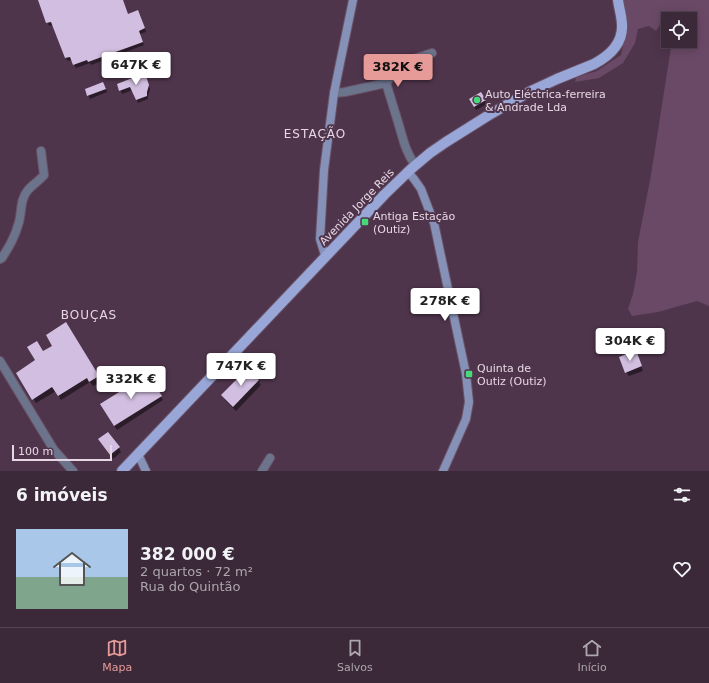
<!DOCTYPE html>
<html lang="pt">
<meta charset="utf-8">
<style>
body{margin:0;font-family:"DejaVu Sans",sans-serif;background:#463444;color:#f1f3f6;height:100vh;display:flex;flex-direction:column;font-size:15px;white-space:nowrap}
*{box-sizing:border-box;margin:0}
p{font-size:13px;color:#aca6ae}
.icon{flex:none;width:22px;height:22px;fill:none;stroke:currentColor;stroke-width:2;stroke-linecap:round;stroke-linejoin:round}
.map{position:relative;height:471px;overflow:hidden}
.sheet{display:flex;flex-direction:column;background:#3b2839;flex:1}
.sheet>*{flex:none}
.buttons{position:absolute;left:661px;top:12px;display:grid;gap:8px}
.buttons a{display:grid;place-items:center;width:36px;height:36px;border-radius:0px;background:#3b2839;box-shadow:0 2px 10px #0003,0 0 0 1px #544453;font-size:20px}
.scale{position:absolute;left:12px;bottom:10px;width:100px;box-sizing:border-box;padding-left:4px;border:2px solid #e7d7e4;border-top:0;font-size:11px;line-height:14px;white-space:nowrap;color:#e7d7e4;-webkit-text-stroke:3px #4f354c;paint-order:stroke}
.price{position:absolute;translate:-50% -34px;padding:0 9px;border-radius:4px;background:#fff;color:#222;font-size:13px;line-height:26px;filter:drop-shadow(0 1px 2px #0008)}
.price::after{content:'';position:absolute;left:50%;top:24px;width:12px;height:9px;margin-left:-6px;background:inherit;clip-path:polygon(0 0,100% 0,50% 100%)}
.price.on{background:#e69b98;color:#111}
ul{padding:0;list-style:none}
li{display:flex;align-items:center;gap:12px;height:100px;padding:0 16px}
li+li{border-top:1px solid #544453}
li span{display:grid;place-items:center;flex:none;width:112px;height:80px;border-radius:0px;color:#555}
li>.icon{margin-inline-start:auto}
span .icon{width:48px;height:48px;fill:#fffc;stroke-width:1}
li b{font-size:17px}
h2{display:flex;justify-content:space-between;align-items:center;height:48px;padding:0 16px;font-size:17px}
.tabs{display:flex;justify-content:space-around;align-items:center;height:56px;border-top:1px solid #544453;background:#3b2839;font-size:11px;color:#aca6ae}
.tabs a{display:grid;justify-items:center;gap:2px}
.tabs .on{color:#e69b98}
.map>svg:first-child{display:block}
.green{fill:#6a4966}
.shadow{fill:#0007}
.building{fill:#d2bee0}
.lines{fill:none;stroke-linecap:round;stroke-linejoin:round}
.street-casing{stroke:#6a5267;stroke-width:10}
.secondary-casing{stroke:#6a5267;stroke-width:10}
.primary-casing{stroke:#6a5267;stroke-width:12}
.street{stroke:#6c748c;stroke-width:8}
.secondary{stroke:#8591b7;stroke-width:8}
.primary{stroke:#98a7d7;stroke-width:10}
.poi-dot{fill:#48d779;stroke:#4f354c;stroke-width:1.5}
.labels{text-anchor:middle;dominant-baseline:central;stroke-width:4;stroke-linejoin:round;paint-order:stroke}
.poi-label{font-size:11px;fill:#e7d7e4;stroke:#4f354c;text-anchor:start}
.street-label{font-size:11px;fill:#e7d7e4;stroke:#4f354c}
.neighbourhood-label{font-size:12px;letter-spacing:1px;fill:#e7d7e4;stroke:#4f354c}
</style>
<div class="map">
<svg width="709" height="471" viewBox="0 0 709 471">
<rect width="100%" height="100%" fill="#4f354c"/>
<path class="green" d="M 621,0 L 709,0 L 709,306 L 697,301 L 658,312 L 632,316 L 628,309 L 633,294 L 637,272 L 638,242 L 651,175 L 672,41 L 690,41 L 690,19 L 672,19 L 672,17 L 665,17 L 656,31 L 649,26 L 638,29 L 635,43 L 623,63 L 599,78 L 575,82 L 576,77 L 597,71 L 621,55 L 626,34 Z"/>
<path class="shadow" d="M 39,0 L 122,0 L 128,15 L 140,14 L 146,32 L 140,34 L 144,45 L 91,65 L 90,63 L 76,68 L 72,60 L 68,61 L 66,58 L 53,25 L 49,26 Z
M 146,78 L 150,89 L 148,96 L 148,99 L 138,103 L 133,90 L 122,94 L 118,85 Z
M 105,86 L 107,92 L 90,99 L 88,95 Z
M 481,93 L 487,104 L 476,110 L 470,99 Z
M 66,324 L 101,381 L 93,386 L 90,382 L 61,400 L 56,391 L 36,403 L 17,373 L 37,361 L 43,353 L 54,346 Z
M 638,356 L 643,371 L 629,376 L 626,372 Z
M 257,374 L 259,378 L 259,379 L 260,382 L 259,383 L 261,385 L 236,411 L 225,400 L 222,395 Z
M 148,375 L 163,400 L 117,430 L 101,404 Z
M 99,440 L 119,448 L 121,452 L 113,459 Z"/>
<path class="building" d="M 38,0 L 123,0 L 128,14 L 138,10 L 145,28 L 139,31 L 143,42 L 88,62 L 87,60 L 73,65 L 70,57 L 65,58 L 51,22 L 46,23 Z
M 145,73 L 149,85 L 147,92 L 147,96 L 136,100 L 130,87 L 119,91 L 117,84 Z
M 103,82 L 106,89 L 87,96 L 85,89 Z
M 481,92 L 486,100 L 474,107 L 469,99 Z
M 66,322 L 99,376 L 89,382 L 87,378 L 58,396 L 52,387 L 32,400 L 16,373 L 35,360 L 27,347 L 37,341 L 43,351 L 52,346 L 46,335 Z
M 636,350 L 642,366 L 625,373 L 619,357 Z
M 250,366 L 258,373 L 257,375 L 259,377 L 257,378 L 259,380 L 233,407 L 221,395 Z
M 148,374 L 162,396 L 114,426 L 100,404 Z
M 108,432 L 120,447 L 110,455 L 98,439 Z"/>
<g class="lines">
<defs>
<path id="street" d="M 386,83 L 395,72 L 411,60 L 432,53
M 334,93 L 345,92 L 386,83 C 390,96 394,109 398,122 C 403,138 405,151 415,165
M 0,259 L 2,258 C 10,245 15,237 19,222 C 22,211 20,199 28,190 C 32,185 39,181 44,175 L 41,151
M 0,361 L 54,450 L 73,471
M 262,471 L 270,458"/>
<path id="secondary" d="M 408,172 L 414,179 L 421,189 L 434,223 L 466,374 L 469,402 L 466,419 L 443,471
M 327,255 L 324,252 L 320,239 L 324,170 L 334,93 L 338,73 L 353,0
M 138,454 L 145,469 L 146,471"/>
<path id="primary" d="M 122,471 L 385,194 L 411,169 L 430,153 L 446,142 L 489,115 L 529,92 L 557,79 L 594,64 C 609,56 623,44 622,25 C 622,17 619,8 618,0"/>
</defs>
<use href="#street" class="street-casing"/>
<use href="#secondary" class="secondary-casing"/>
<use href="#primary" class="primary-casing"/>
<use href="#street" class="street"/>
<use href="#secondary" class="secondary"/>
<use href="#primary" class="primary"/>
</g>
<g class="poi-dot">
<circle cx="477" cy="100" r="4"/>
<rect x="361" y="218" width="8" height="8" rx="2"/>
<rect x="465" y="370" width="8" height="8" rx="2"/>
</g>
<g class="labels">
<g class="poi-label">
<text x="485" y="94">Auto Eléctrica-ferreira<tspan x="485" dy="13">&amp; Andrade Lda</tspan></text>
<text x="373" y="216">Antiga Estação<tspan x="373" dy="13">(Outiz)</tspan></text>
<text x="477" y="368">Quinta de<tspan x="477" dy="13">Outiz (Outiz)</tspan></text>
</g>
<g class="street-label">
<text transform="translate(357 207) rotate(-46)">Avenida Jorge Reis</text>
</g>
<g class="neighbourhood-label">
<text x="315" y="134">ESTAÇÃO</text>
<text x="89" y="315">BOUÇAS</text>
</g>
</g>
</svg>
<div class="buttons">
<a><svg class="icon" aria-label="locate" viewBox="0 0 24 24"><circle cx="12" cy="12" r="6"/><path d="M12 2v4M12 18v4M2 12h4M18 12h4"/></svg></a>
</div>
<div class="scale">100 m</div>
<b class="price" style="left:136px;top:86px">647K €</b>
<b class="price on" style="left:398px;top:88px">382K €</b>
<b class="price" style="left:445px;top:322px">278K €</b>
<b class="price" style="left:630px;top:362px">304K €</b>
<b class="price" style="left:241px;top:387px">747K €</b>
<b class="price" style="left:131px;top:400px">332K €</b>
</div>
<section class="sheet">
<h2>6 imóveis<svg class="icon" aria-label="filters" viewBox="0 0 24 24"><path d="M4 7h16M4 17h16"/><circle cx="9" cy="7" r="2"/><circle cx="15" cy="17" r="2"/></svg></h2>
<ul>
<li><span style="background:linear-gradient(#a9c7e8 60%,#7fa58c 0)"><svg class="icon" aria-label="home" viewBox="0 0 24 24"><path d="M3 11l9-7 9 7M6 9v11h12V9"/></svg></span><div><b>382 000 €</b><p>2 quartos · 72 m²</p><p>Rua do Quintão</p></div><svg class="icon" aria-label="heart" viewBox="0 0 24 24"><path d="M12 20l-8-8c-3-5 5-10 8-4 3-6 11-1 8 4z"/></svg></li>
</ul>
</section>
<nav class="tabs">
<a class="on"><svg class="icon" aria-label="map" viewBox="0 0 24 24"><path d="M3 6l6-2 6 2 6-2v14l-6 2-6-2-6 2zM9 4v14M15 6v14"/></svg>Mapa</a>
<a><svg class="icon" aria-label="saved" viewBox="0 0 24 24"><path d="M7 4h10v16l-5-4-5 4z"/></svg>Salvos</a>
<a><svg class="icon" aria-label="home" viewBox="0 0 24 24"><path d="M3 11l9-7 9 7M6 9v11h12V9"/></svg>Início</a>
</nav>
